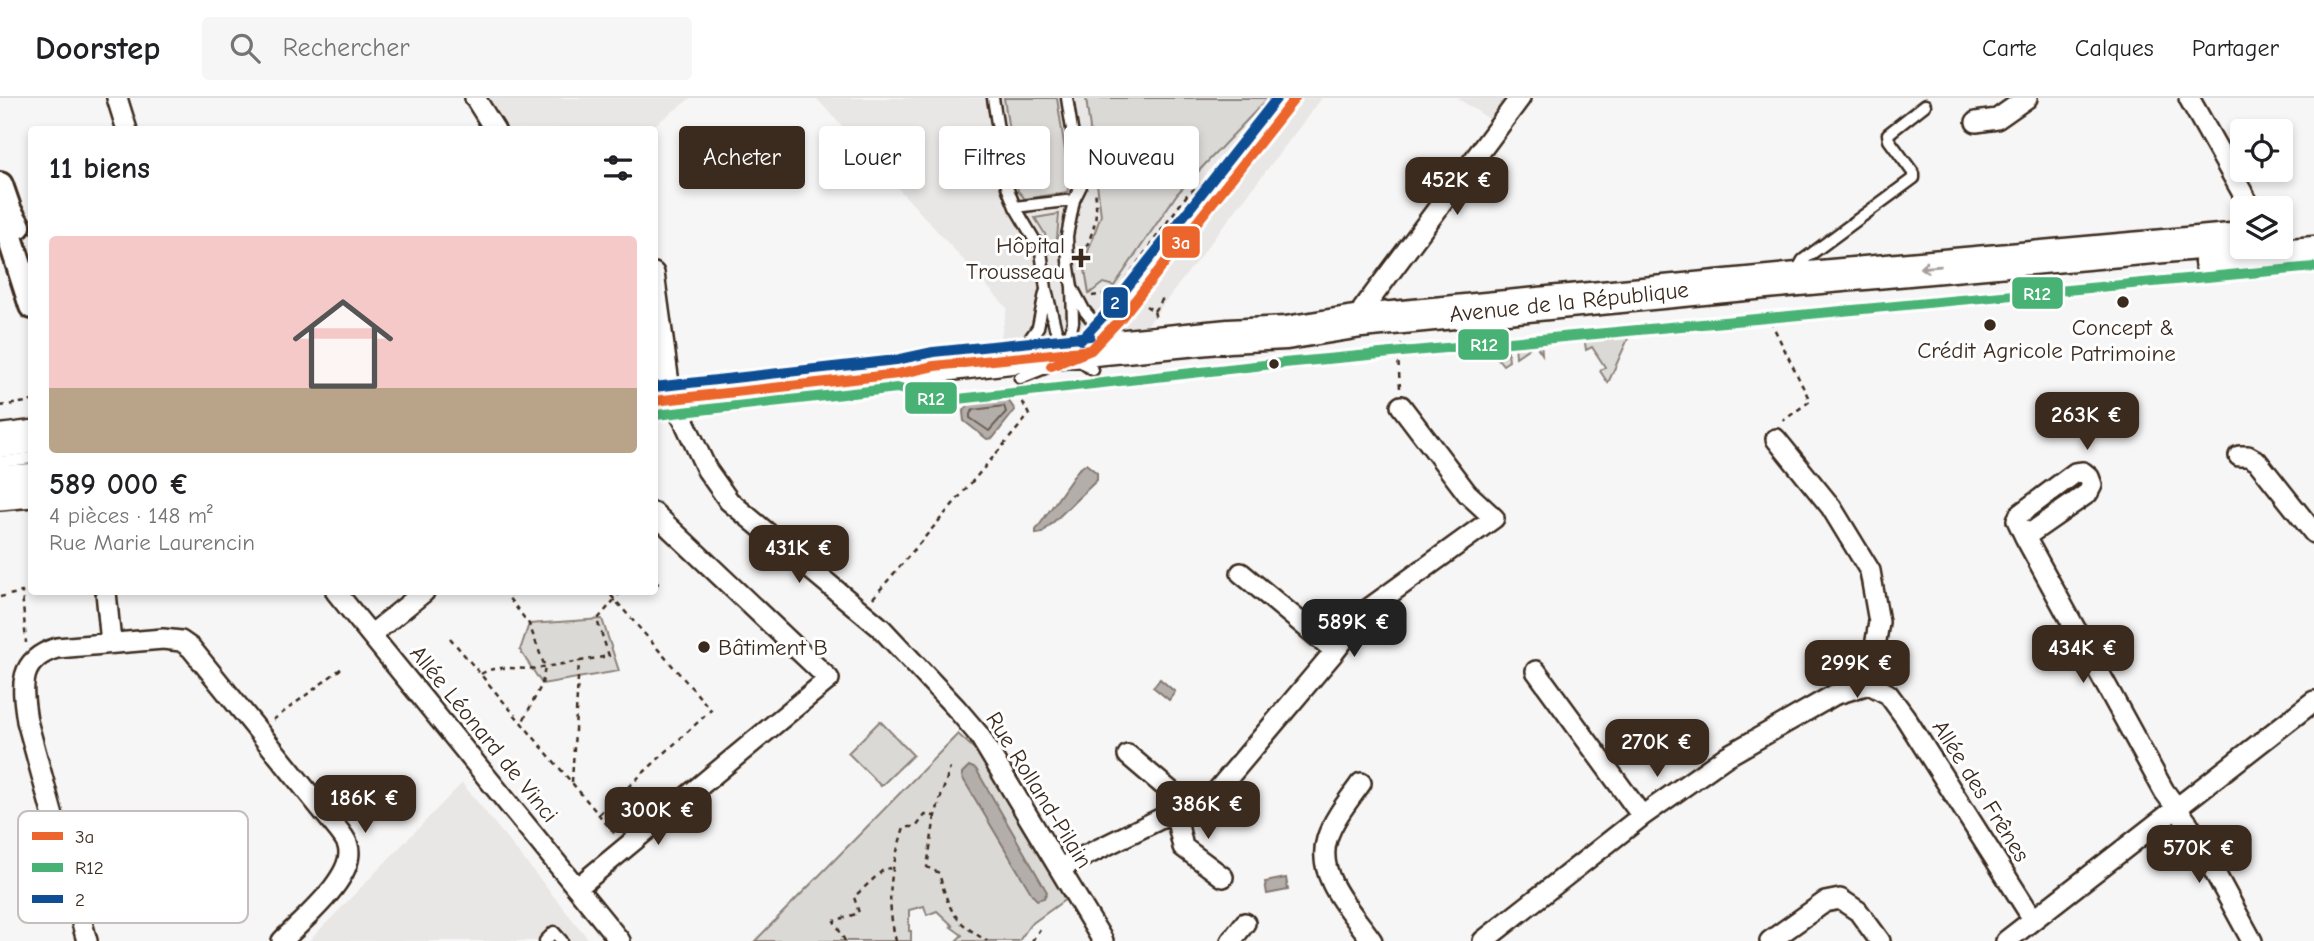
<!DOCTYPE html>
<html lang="fr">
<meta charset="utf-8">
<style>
body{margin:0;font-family:"Comic Neue",sans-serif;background:#f6f6f6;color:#202124;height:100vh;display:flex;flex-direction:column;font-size:26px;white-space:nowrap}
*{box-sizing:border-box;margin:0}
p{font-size:23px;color:#757577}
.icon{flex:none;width:38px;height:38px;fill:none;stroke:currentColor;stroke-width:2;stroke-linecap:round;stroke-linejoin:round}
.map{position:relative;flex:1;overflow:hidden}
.side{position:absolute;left:28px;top:28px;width:630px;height:469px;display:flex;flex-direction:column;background:#fff;border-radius:7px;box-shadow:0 4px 10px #0003}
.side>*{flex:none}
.hud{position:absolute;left:679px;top:28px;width:665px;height:63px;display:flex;gap:14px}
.controls{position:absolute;left:2230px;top:21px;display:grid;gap:14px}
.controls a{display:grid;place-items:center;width:63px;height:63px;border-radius:7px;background:#fff;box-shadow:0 4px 10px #0003;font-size:35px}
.price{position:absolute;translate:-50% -60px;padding:0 16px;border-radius:14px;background:#3b2a1e;color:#fff;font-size:23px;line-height:46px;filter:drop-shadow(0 2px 4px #0008)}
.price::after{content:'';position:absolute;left:50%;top:42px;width:21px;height:16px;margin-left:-10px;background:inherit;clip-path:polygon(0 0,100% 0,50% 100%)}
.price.current{background:#222;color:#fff}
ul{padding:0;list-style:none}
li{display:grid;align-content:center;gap:14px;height:371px;padding:0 21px}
li span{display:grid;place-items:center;height:217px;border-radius:7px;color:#555}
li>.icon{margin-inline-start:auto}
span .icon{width:126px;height:126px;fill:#fffc;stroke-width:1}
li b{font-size:30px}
h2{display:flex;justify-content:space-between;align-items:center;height:84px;padding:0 21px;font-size:30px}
.pill{padding:0 24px;border-radius:7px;background:#fff;box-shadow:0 4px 10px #0003;font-size:24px;line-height:63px}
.pill.current{background:#3b2a1e;color:#fff}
header{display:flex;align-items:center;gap:42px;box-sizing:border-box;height:98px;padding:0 35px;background:#fff;border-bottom:2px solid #e0e0e0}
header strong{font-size:33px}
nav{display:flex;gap:38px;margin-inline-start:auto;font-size:24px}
.search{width:490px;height:63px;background:#f6f6f6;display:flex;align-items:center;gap:18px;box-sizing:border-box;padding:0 24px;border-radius:7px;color:#757577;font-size:26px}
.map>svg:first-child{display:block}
.built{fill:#e9e7e6}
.green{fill:#dbd9d6;stroke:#8b827a;stroke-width:2}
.water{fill:#b4aeaa;stroke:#847972;stroke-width:2}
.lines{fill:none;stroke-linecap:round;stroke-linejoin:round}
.shore{stroke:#6b5f56;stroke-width:2}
.service-casing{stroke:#3b2a1e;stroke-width:15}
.minor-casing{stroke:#3b2a1e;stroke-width:24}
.tertiary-casing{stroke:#3b2a1e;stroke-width:30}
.primary-casing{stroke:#3b2a1e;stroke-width:37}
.path{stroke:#3b2a1e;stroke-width:2.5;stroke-dasharray:5 5;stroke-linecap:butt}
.service{stroke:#fff;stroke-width:10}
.minor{stroke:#fff;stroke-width:19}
.tertiary{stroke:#fff;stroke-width:24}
.primary{stroke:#fff;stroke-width:32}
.bus-1-casing{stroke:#fff;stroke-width:16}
.bus-2-casing{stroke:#fff;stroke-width:16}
.bus-3-casing{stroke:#fff;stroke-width:16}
.bus-1{stroke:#ec652c;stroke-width:10}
.bus-2{stroke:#48b274;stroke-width:10}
.bus-3{stroke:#104e94;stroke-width:10}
.oneway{stroke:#a79f9a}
.poi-dot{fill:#3b2a1e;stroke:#fff;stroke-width:2.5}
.labels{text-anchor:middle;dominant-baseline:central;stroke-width:6;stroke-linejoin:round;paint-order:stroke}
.poi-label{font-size:23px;fill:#3b2a1e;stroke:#fff}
.street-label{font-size:23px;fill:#3b2a1e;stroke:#fff}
.key{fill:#fff;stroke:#c4bfbc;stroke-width:2}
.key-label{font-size:19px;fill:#3b2a1e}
.line-badge{stroke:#fff;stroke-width:2.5}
.badge-label{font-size:19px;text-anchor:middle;font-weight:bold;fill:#fff}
</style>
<header>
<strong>Doorstep</strong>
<div class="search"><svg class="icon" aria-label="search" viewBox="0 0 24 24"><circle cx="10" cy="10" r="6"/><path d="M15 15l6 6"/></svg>Rechercher</div>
<nav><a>Carte</a><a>Calques</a><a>Partager</a></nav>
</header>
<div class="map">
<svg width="2314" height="843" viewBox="0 0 2314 843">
<rect width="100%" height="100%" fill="#f7f6f6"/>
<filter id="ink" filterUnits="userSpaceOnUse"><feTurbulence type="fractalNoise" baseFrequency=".0143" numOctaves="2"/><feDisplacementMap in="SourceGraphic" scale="14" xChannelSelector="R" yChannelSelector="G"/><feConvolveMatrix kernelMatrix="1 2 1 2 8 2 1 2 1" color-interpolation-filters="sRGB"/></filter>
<g filter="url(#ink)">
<path class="built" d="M 486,0 L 691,0 L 648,32 L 507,31 Z
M 816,0 L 1322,0 L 1146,229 L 1000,242 L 1007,210 Z
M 1457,0 L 1506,0 L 1489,21 Z
M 462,685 L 590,843 L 309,843 Z"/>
<path class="green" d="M 1004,0 L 1057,0 L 1070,85 L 1067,94 L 1025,101 L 1018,93 Z
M 1086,0 L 1268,0 L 1177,96 L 1114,188 L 1103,185 L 1089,196 L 1084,165 L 1101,117 Z
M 1059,116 L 1056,153 L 1047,148 L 1045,136 L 1035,120 Z
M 1631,234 L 1608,285 L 1600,273 L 1605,269 L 1592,249 L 1586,252 L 1584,238 Z
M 1541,243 L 1542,256 L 1535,246 L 1516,259 L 1515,245 Z
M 1507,246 L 1509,263 L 1503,267 L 1491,252 L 1481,259 L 1474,250 Z
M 602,521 L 619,573 L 542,586 L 520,552 L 529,526 Z
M 880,623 L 913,657 L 881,688 L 848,655 Z
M 958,636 L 980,656 L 1066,801 L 1030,827 L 1019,843 L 956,843 L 962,837 L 951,829 L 953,828 L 937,813 L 927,817 L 924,808 L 909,812 L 909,833 L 911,833 L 911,843 L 755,843 Z"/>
<path class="water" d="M 1004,301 L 1008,302 L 1015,312 L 993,340 L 987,341 L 964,323 L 963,314 L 969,306 Z
M 1086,366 L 1097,375 L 1097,382 L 1042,435 L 1036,436 L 1036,432 L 1078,372 Z
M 1160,581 L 1175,594 L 1169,602 L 1153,589 Z
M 969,668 L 976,671 L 1047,794 L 1044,800 L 1037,802 L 1033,798 L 962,679 L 962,675 Z
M 1286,780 L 1288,792 L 1267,796 L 1265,784 Z"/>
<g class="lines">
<path class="shore" d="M 1004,308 L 1006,314 L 989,333 L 970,320 L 970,316 L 973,312 Z"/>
<defs>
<path id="service" d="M 993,0 L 1007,89 L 1015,109 L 1041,153 L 1046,191 L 1055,229 L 1064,249
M 1067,0 L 1081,88 L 1074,102 L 1067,138 L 1068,163 L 1072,189 L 1073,224 L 1067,250
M 1015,109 L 1074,102
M 1798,177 L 1799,169 L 1803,162 L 1914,80 L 1914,76 L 1889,42 L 1888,36 L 1925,7
M 1074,193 L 1084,212 L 1107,241
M 1100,242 L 1122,219 L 1295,0
M 1022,252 L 1038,229 L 1045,195
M 1077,261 L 1093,272
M 1020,280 L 1050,268
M 0,364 L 32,360
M 545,843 L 554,834 L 562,843"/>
<path id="minor" d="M 117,0 L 127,32
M 475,0 L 495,32
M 2189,0 L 2251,110
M 1976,24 L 1997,21 L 2027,0
M 654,175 L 671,300
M 1361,223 L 1363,211 L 1520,0
M 654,278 L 683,321 L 707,372 L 729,403 L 881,530 L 956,610 L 979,637 L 1103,843
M 1776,341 L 1831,409 L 1870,473 L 1879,524 L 1869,586 L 1888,596 L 1905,619 L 2033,821
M 2239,358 L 2248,358 L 2257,363 L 2314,435
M 0,402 L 32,399
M 2025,439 L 2088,395 L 2092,387 L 2089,379 L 2083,374 L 2075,375 L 2020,416 L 2017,422 L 2025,439 L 2164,693 L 2189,727 L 2252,843
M 1241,475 L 1335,553
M 106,494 L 111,545
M 336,494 L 620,843
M 371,537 L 424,494
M 1536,573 L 1642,718
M 1128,657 L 1175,697 L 1176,718 L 1183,749 L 1223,779
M 1361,685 C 1349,702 1333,721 1327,741 C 1315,779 1353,815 1372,843
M 1060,770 L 1162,720 L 1200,713 L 1335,553 L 1367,512 L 1494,420 L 1467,395 L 1401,308
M 578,789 L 829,581 L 654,415
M 87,843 L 27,623 C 22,589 17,562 57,550 L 163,541 L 181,543 L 191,550 L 340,734 C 343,738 347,743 348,748 C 357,778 301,823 282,843
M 1231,843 L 1245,825
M 1483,843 L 1642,718 L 1727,658 L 1834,597 L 1869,586
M 1770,843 L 1825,804 L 1840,801 L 1858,813 L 1880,843
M 2006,843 L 2314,603"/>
<path id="tertiary" d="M 0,87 L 9,113 L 18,128
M 9,113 L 9,136 L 32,208"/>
<path id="primary" d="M 2211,164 L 2314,155
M 654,303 L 898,276 L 934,268 L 1011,259 L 1229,238 L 1286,235 L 1361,223 L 1798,181 L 2242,141
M 0,343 L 32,339
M 0,384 L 32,382"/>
</defs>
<use href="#service" class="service-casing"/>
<use href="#minor" class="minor-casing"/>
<use href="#tertiary" class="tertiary-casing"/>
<use href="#primary" class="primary-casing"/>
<path class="path" d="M 1082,158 C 1095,131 1098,120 1095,91
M 1127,180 L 1140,168
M 1092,198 L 1116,194 L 1187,97 L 1225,66
M 1146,208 L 1154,213 L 1156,221
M 1154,213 L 1162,202 L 1162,196
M 1766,214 L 1810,303 L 1783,323
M 1400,290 L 1398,258 L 1403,242
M 0,308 L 32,303
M 654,486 L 663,485
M 514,494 L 508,499 L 529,526 L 545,569 L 542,586 L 522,625
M 0,499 L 22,494 L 26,545
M 873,500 L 1029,317 L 1018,294
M 450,540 L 615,736
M 481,576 C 498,565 517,573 536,570 C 560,567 585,562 609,558 L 597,522 L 621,494
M 273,622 L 342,570
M 572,684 L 579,563
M 599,716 L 711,612 L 608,494
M 935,718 L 927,769 L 939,775 C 949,812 952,822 987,843
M 845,843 L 834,823 L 859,815 L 854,799 L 883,772 L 891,770
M 896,843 C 885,798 891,772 904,729 L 916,729 L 925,717 L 935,718 L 950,670
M 1032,843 L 1040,831"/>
<use href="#service" class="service"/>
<use href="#minor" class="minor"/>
<use href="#tertiary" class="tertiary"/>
<use href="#primary" class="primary"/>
<defs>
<path id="bus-1" d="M 1051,268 L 1091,252 L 1122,219 L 1295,0
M 654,303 L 898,276 L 934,268 L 1091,252"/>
<path id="bus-2" d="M 656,317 L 897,290 L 940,303 L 1273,266 L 2314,169"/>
<path id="bus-3" d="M 1081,242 L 1111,210 L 1277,0
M 654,289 L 896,262 L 933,254 L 1090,238"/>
</defs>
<use href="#bus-1" class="bus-1-casing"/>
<use href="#bus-2" class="bus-2-casing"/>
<use href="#bus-3" class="bus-3-casing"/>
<use href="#bus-1" class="bus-1"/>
<use href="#bus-2" class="bus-2"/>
<use href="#bus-3" class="bus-3"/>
</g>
<defs><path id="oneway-shaft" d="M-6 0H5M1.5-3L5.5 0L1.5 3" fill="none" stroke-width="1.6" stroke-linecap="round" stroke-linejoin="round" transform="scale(1.75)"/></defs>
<use class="oneway" href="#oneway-shaft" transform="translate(1930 169) rotate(175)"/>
</g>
<g class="poi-dot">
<path d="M1077.5 149.5h7v7h7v7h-7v7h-7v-7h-7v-7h7z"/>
<circle cx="2123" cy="204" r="7"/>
<circle cx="1990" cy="227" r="7"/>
<circle cx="1274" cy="266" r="6"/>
<circle cx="704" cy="549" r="7"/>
</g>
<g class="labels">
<g class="poi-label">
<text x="1065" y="147" text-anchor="end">Hôpital<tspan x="1065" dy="26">Trousseau</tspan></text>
<text x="2123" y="229">Concept &amp;<tspan x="2123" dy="26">Patrimoine</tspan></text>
<text x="1990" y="252">Crédit Agricole</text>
<text x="718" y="549" text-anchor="start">Bâtiment B</text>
</g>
<g class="street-label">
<text transform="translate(1569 204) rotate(-6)">Avenue de la République</text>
<text transform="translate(484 636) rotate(51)">Allée Léonard de Vinci</text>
<text transform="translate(1039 692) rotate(58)">Rue Rolland-Pilain</text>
<text transform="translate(1981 693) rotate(58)">Allée des Frênes</text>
</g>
</g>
<rect x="18" y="713" width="230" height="112" rx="10" class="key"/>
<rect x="32" y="734" width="31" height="8" fill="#ec652c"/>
<rect x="32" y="765" width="31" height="9" fill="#48b274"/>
<rect x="32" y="797" width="31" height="8" fill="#104e94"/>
<g class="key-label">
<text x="75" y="745">3a</text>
<text x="75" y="776">R12</text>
<text x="75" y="808">2</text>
</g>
<g class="line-badge">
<rect x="1161" y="127" width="40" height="34" rx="7" fill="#ec652c"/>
<rect x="2011" y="178" width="53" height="34" rx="7" fill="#48b274"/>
<rect x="1102" y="188" width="27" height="33" rx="7" fill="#104e94"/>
<rect x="1457" y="230" width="53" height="33" rx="7" fill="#48b274"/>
<rect x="904" y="283" width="54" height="34" rx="7" fill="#48b274"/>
</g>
<g class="badge-label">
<text x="1181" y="151">3a</text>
<text x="2037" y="202">R12</text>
<text x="1115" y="211">2</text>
<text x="1484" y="253">R12</text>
<text x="931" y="307">R12</text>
</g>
</svg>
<div class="controls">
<a><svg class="icon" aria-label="locate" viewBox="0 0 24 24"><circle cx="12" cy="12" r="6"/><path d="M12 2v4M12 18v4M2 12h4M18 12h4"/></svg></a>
<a><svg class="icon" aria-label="layers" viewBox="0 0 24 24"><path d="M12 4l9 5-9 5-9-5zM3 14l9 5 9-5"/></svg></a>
</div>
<b class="price" style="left:1457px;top:119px">452K €</b>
<b class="price" style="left:2087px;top:354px">263K €</b>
<b class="price" style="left:799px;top:487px">431K €</b>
<b class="price current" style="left:1354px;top:561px">589K €</b>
<b class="price" style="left:2083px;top:587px">434K €</b>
<b class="price" style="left:1857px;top:602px">299K €</b>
<b class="price" style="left:1657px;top:681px">270K €</b>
<b class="price" style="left:365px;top:737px">186K €</b>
<b class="price" style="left:1208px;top:743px">386K €</b>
<b class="price" style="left:658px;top:749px">300K €</b>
<b class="price" style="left:2199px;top:787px">570K €</b>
<div class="hud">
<a class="pill current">Acheter</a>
<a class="pill">Louer</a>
<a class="pill">Filtres</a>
<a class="pill">Nouveau</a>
</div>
<section class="side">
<h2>11 biens<svg class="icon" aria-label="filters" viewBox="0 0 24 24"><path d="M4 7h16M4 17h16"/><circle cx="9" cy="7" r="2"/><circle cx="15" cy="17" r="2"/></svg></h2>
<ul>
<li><span style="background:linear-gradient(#f6c9c9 70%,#b9a48a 0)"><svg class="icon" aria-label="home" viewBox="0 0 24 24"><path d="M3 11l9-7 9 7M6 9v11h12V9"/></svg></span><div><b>589 000 €</b><p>4 pièces · 148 m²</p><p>Rue Marie Laurencin</p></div></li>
</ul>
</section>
</div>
